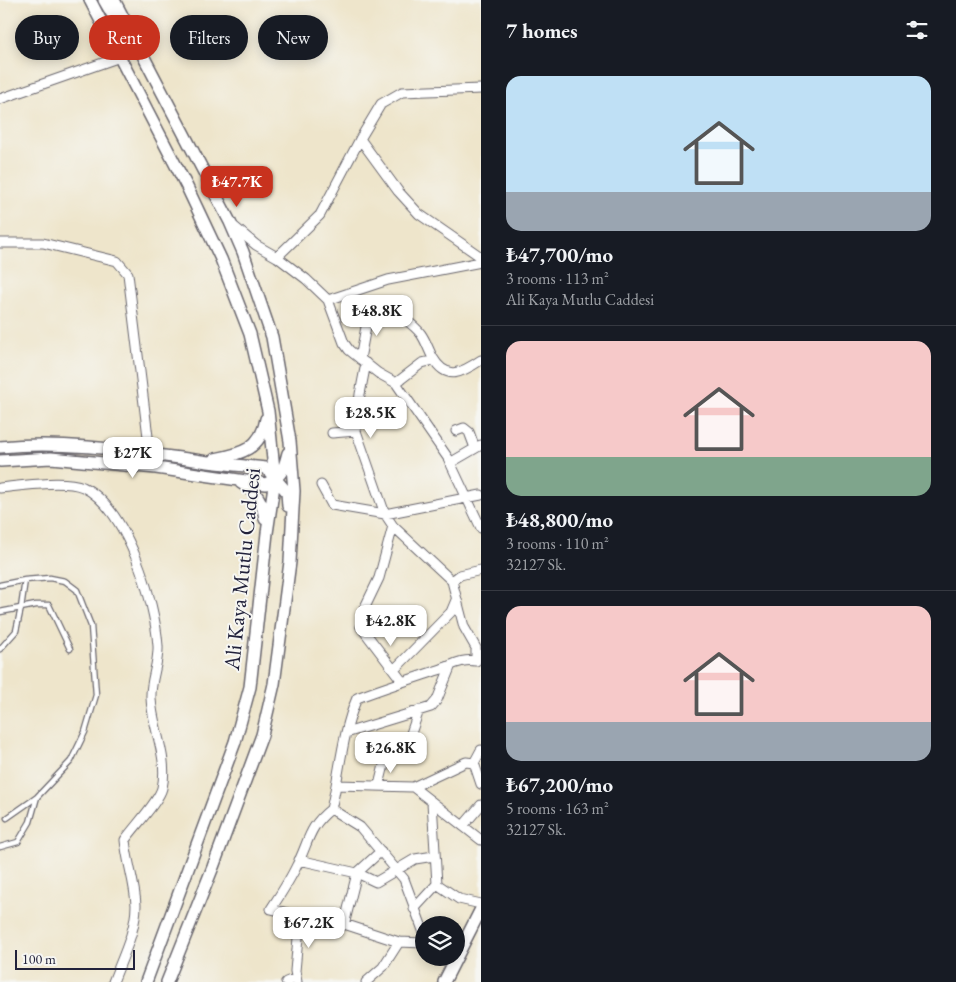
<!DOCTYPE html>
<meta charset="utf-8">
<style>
body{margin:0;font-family:"EB Garamond",serif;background:#20242c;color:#f1f3f6;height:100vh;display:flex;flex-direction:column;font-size:19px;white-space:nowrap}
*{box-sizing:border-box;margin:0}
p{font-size:16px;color:#9ea1a6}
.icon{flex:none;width:28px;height:28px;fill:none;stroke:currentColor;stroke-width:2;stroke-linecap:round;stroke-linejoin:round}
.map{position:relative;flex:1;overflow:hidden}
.panel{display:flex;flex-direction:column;background:#171b24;width:475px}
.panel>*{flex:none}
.guide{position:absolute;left:15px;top:15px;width:390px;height:45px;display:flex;gap:10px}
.tools{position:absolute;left:415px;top:916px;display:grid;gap:10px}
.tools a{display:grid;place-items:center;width:50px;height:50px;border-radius:50%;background:#171b24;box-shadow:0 2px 12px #0003;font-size:25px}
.scale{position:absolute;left:15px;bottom:12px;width:120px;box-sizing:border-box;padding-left:5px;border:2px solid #22223b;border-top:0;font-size:14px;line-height:18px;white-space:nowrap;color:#22223b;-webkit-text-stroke:4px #f6f6f2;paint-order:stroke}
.price{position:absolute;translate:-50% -42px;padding:0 11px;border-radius:10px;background:#fff;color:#222;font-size:16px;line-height:32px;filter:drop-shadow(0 1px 2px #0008)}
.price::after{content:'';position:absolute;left:50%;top:30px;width:15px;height:11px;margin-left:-8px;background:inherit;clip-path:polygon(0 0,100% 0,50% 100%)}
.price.current{background:#c8321e;color:#fff}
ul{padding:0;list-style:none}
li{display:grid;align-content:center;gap:10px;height:265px;padding:0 25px}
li+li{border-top:1px solid #363941}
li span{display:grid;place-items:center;height:155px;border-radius:15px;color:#555}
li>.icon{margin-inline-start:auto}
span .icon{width:90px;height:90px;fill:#fffc;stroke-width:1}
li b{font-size:21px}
h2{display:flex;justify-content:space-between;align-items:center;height:60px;padding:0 25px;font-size:21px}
.tag{padding:0 18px;border-radius:22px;background:#171b24;box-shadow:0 2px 12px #0003;font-size:18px;line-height:45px}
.tag.current{background:#c8321e;color:#fff}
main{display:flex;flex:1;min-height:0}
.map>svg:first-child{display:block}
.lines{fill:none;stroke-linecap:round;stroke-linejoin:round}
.lane-casing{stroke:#69666d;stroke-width:7}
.street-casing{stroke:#69666d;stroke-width:11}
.secondary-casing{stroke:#69666d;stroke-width:14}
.lane{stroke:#fff;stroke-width:4.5}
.street{stroke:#fff;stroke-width:9}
.secondary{stroke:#fff;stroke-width:11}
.labels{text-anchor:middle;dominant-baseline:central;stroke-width:4;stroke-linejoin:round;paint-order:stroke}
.street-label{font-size:22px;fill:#22223b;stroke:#f6f6f2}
</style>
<main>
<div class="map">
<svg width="481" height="982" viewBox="0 0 481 982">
<rect width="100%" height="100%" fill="#f6f6f2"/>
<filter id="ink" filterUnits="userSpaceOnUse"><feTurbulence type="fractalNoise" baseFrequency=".02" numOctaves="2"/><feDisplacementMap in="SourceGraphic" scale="10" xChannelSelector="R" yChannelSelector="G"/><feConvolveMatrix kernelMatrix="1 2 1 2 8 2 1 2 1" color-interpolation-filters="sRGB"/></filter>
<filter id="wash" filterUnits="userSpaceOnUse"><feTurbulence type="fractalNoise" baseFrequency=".0096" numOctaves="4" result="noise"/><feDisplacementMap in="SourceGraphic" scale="20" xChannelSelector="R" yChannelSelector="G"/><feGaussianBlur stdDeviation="1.12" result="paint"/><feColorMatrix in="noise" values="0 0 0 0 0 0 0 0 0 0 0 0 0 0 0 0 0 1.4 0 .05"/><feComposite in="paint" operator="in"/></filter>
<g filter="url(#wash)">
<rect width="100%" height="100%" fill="#eee5cb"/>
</g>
<g filter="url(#ink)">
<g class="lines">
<defs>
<path id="lane" d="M 0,585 L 25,580 L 50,578 L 65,581 L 77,590 L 91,626 L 96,695 L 85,732 L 71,761 L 37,797 L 7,818
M 0,612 L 36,605 L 49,605 L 70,649
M 0,649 L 16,631 L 21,608 L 25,580
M 0,847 L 18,842 L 30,822 L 37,797"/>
<path id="street" d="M 0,99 L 120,57
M 360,139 L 398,191 L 419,214 L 481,257
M 231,224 L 256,245 L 277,257 L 306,279 L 328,300 L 344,343 L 349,350 L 378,373 L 396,383 L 448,458 L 481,528
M 0,243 L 43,243 L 117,261 L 128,274 L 150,453
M 277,257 L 320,215 L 360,139 L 381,104 L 402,92 L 481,89
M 328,300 L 388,280 L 481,262
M 360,359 L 368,316 L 371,310 L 376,307 C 379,308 384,307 387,309 C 396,311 416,327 421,334 C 426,341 429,351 433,358 C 447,382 463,372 481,360
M 366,363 L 360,394 L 356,431 L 385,514 L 393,526 L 452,581 L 464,627 L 476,648 L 476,661
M 396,383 L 422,363 L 434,360
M 456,431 L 464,428 L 469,432 L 475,448
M 332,433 L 356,431
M 450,463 L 481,445
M 321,485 L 332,505 L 385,514 L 481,495
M 0,488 C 20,486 64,479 83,487 C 127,508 155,601 158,646 C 159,663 150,681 151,698 C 152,728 169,757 162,788 C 159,801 134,827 125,840 C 127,862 135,883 136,905 C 136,931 122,958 113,982
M 393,526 L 379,578 L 366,605 L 361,627 L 402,681
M 452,581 L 460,575 L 481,570
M 394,670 L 451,612 L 456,600
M 346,733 L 431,707 L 437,700 L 451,665
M 481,750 L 474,763 L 481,784
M 336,785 L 413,787 L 481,840
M 379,785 L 384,765 L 407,745 L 419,710
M 413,787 L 466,762 L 474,763
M 432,802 L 437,884 L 459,899 L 481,904
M 331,809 C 308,827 309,842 297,865 C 290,880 280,895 271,909 L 300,916 L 341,923 L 399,942 L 424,943
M 331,809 C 340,773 342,733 357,698 C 383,688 409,680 435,671 C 450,667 461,658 476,661
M 331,809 L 360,827 L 404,879 L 424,933
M 463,826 L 481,805
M 299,860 L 357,873 L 376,882 L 415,859 L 434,856
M 414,909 L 437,884
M 344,925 L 357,873 L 381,851
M 286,982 L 296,978
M 297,982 L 295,971 L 300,916
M 366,982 L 383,967 L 399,942"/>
<path id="secondary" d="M 90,0 L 187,187 L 221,259 L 250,334 L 268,411 L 275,479 L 267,533 L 250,687 L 235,742 L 146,982
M 104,0 L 119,26
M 114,0 L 230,222 L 243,252 L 272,337 L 290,441 L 294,491 L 290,562 L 274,684 L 262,735 L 213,867 L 167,982
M 0,447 C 67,440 135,452 201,461 C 222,464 244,466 266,468 L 287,492 L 288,506
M 215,459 C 241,454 261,449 266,419
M 0,461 L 51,458 L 156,468 L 266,484 C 283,475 283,471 288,453
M 241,483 C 257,492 262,500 265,519
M 444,982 L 481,909"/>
</defs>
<use href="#lane" class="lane-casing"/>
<use href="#street" class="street-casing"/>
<use href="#secondary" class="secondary-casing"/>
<use href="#lane" class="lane"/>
<use href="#street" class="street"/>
<use href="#secondary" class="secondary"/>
</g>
</g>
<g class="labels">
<g class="street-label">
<text transform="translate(242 569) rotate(-84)">Ali Kaya Mutlu Caddesi</text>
</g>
</g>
</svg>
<div class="tools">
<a><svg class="icon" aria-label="layers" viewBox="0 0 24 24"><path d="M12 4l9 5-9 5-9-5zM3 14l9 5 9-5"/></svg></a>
</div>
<div class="scale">100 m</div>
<b class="price current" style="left:237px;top:208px">₺47.7K</b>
<b class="price" style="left:377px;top:337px">₺48.8K</b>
<b class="price" style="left:371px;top:439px">₺28.5K</b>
<b class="price" style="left:133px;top:479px">₺27K</b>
<b class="price" style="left:391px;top:647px">₺42.8K</b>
<b class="price" style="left:391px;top:774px">₺26.8K</b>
<b class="price" style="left:309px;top:949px">₺67.2K</b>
<div class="guide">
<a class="tag">Buy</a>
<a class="tag current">Rent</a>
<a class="tag">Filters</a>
<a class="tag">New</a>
</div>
</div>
<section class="panel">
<h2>7 homes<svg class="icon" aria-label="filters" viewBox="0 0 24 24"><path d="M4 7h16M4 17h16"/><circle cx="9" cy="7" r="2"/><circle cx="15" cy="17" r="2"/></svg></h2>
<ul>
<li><span style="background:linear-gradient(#bfe0f5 75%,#9aa5b1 0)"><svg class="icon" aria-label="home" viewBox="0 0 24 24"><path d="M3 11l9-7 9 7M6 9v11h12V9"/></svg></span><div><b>₺47,700/mo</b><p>3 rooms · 113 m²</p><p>Ali Kaya Mutlu Caddesi</p></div></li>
<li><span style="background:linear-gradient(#f6c9c9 75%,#7fa58c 0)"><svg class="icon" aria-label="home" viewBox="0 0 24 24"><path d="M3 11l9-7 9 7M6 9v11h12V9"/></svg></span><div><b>₺48,800/mo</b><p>3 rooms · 110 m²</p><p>32127 Sk.</p></div></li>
<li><span style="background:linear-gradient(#f6c9c9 75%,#9aa5b1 0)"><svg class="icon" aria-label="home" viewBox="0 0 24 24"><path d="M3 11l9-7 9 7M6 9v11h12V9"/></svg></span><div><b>₺67,200/mo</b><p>5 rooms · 163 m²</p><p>32127 Sk.</p></div></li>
</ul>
</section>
</main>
